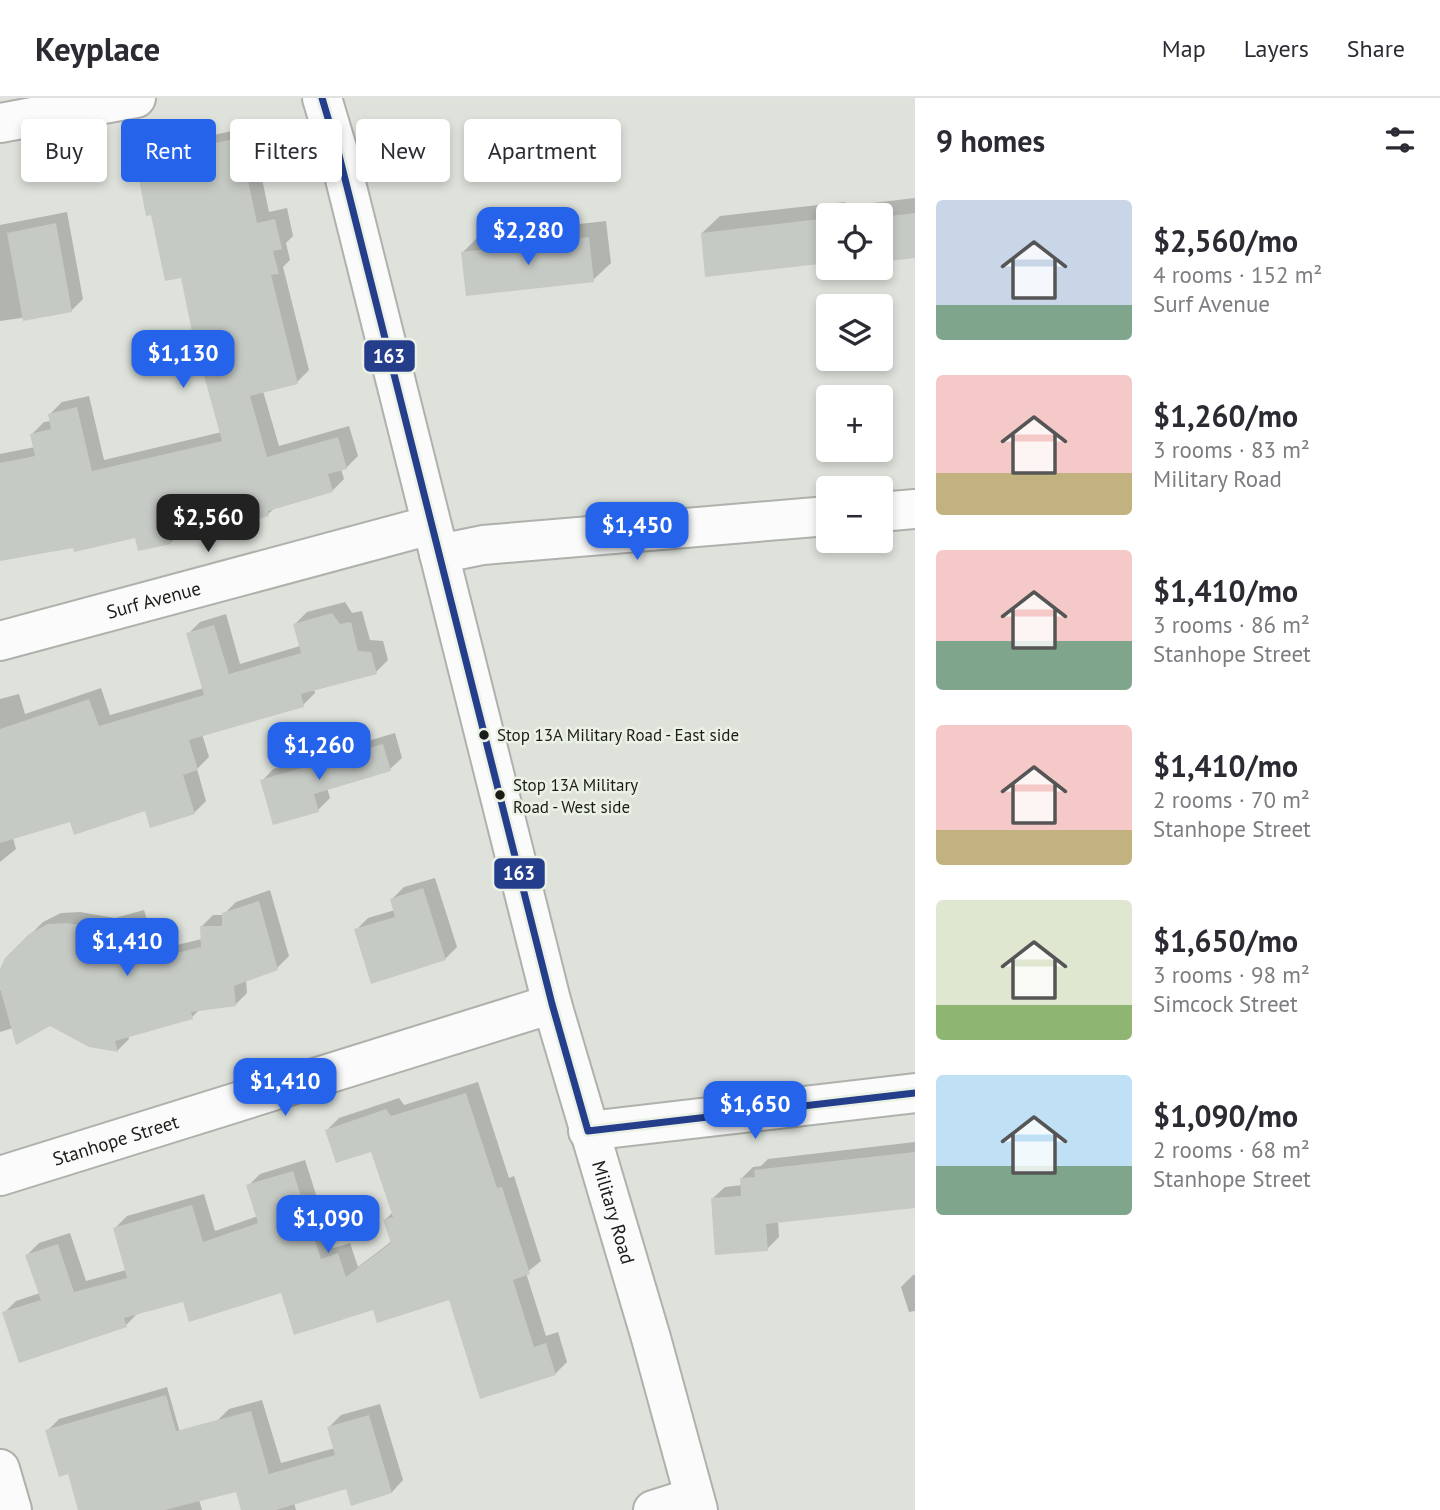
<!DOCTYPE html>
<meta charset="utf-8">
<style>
body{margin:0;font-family:"PT Sans",sans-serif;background:#f2f2f3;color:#2b2b33;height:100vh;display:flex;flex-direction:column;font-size:26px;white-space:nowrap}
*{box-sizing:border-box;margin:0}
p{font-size:23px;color:#7c7c81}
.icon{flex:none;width:38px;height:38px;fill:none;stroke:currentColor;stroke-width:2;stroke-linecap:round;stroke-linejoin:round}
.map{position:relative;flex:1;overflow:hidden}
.details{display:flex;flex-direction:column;background:#fff;width:525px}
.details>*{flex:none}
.top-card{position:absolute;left:21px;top:21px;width:665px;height:63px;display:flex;gap:14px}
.buttons{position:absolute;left:816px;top:105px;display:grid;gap:14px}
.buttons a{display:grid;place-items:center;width:77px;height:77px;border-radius:7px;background:#fff;box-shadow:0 4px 10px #0003;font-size:35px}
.price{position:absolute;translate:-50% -60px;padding:0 16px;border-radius:14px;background:#2563eb;color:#fff;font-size:23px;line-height:46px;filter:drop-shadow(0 2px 4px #0008)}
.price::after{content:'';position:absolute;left:50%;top:42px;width:21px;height:16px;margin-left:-10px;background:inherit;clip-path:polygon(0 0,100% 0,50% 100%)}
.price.active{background:#222;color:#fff}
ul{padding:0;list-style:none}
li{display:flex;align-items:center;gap:21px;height:175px;padding:0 21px}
li span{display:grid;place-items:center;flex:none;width:196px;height:140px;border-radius:7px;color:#555}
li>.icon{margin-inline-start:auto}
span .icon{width:84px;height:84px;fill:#fffc;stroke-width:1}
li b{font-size:30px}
h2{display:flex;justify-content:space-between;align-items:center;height:84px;padding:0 21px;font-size:30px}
.tag{padding:0 24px;border-radius:7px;background:#fff;box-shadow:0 4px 10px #0003;font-size:24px;line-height:63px}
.tag.active{background:#2563eb;color:#fff}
header{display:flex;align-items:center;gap:42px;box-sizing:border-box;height:98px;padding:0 35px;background:#fff;border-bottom:2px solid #e1e1e2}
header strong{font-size:33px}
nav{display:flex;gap:38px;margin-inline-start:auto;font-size:24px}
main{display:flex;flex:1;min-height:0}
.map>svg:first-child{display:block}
.shadow{fill:#0003}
.building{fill:#c6cac4}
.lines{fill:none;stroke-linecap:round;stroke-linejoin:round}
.minor-casing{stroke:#aeb1ac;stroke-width:42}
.minor{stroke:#fafbfa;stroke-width:38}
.bus-1-casing{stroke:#ebf2e5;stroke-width:12}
.bus-1{stroke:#243e8c;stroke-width:7}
.bus-dot{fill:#1a1c18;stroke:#ebf2e5;stroke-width:2.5}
.labels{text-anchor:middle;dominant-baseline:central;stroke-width:5;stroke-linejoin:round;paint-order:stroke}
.bus-label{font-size:17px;fill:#1a1c18;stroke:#ebf2e5;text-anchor:start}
.street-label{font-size:19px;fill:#1a1c18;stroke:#ebf2e5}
.line-badge{stroke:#ebf2e5;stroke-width:2.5}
.badge-label{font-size:19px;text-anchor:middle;font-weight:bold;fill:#fff}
</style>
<header>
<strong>Keyplace</strong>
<nav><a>Map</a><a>Layers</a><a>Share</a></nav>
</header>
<main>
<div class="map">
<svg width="915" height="1412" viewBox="0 0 915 1412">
<rect width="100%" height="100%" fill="#dee2db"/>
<path class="shadow" d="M 251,29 L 269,114 L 287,110 L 293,138 L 286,145 L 290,162 L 283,169 L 309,272 L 297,284 L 263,293 L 279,348 L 349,328 L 358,358 L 346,370 L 341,371 L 344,381 L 332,393 L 276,409 L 268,416 L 230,420 L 183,432 L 171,444 L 136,438 L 0,462 L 0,356 L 35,349 L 32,336 L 44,324 L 51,323 L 50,316 L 62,304 L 89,298 L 104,362 L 222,334 L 182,178 L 152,115 L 140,77 L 152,65 L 194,56 L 192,51 L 204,39 Z
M 915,100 L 915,158 L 880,162 L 880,117 L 828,117 L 828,164 L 702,135 L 720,118 L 845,104 L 846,108 Z
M 67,114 L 83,201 L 71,213 L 0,223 L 0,127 Z
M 606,123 L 611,165 L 593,182 L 463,154 L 480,137 Z
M 345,504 L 352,515 L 362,513 L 370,542 L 383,543 L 388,562 L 376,574 L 314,591 L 315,595 L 303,607 L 202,636 L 209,659 L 197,671 L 206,703 L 194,715 L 146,711 L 71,721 L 13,740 L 16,751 L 0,764 L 0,601 L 19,596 L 25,616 L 101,590 L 110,617 L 204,590 L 188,536 L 200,524 L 226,516 L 240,566 L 300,548 L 295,526 L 307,514 Z
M 395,635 L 402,660 L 390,671 L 327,690 L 330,700 L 318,712 L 262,683 L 273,671 Z
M 435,780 L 457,849 L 445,861 L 356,832 L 368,820 L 395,812 L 392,801 L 404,789 Z
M 270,792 L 289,858 L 277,870 L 246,882 L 247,895 L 235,907 L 200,911 L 192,919 L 128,937 L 129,941 L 117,953 L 50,926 L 13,930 L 0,934 L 0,892 L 2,891 L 0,875 L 6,861 L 43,824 L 61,815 L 80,814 L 115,820 L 144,812 L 156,852 L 202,841 L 201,829 L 213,817 L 223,817 L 236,804 Z
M 478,984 L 509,1080 L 514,1078 L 541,1163 L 526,1175 L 546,1238 L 558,1234 L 567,1264 L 555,1276 L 451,1200 L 374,1210 L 282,1193 L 184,1202 L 139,1214 L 126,1227 L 4,1215 L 16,1203 L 40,1195 L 27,1157 L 39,1145 L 70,1135 L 86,1183 L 126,1172 L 115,1130 L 127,1118 L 204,1096 L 215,1133 L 258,1118 L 248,1088 L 260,1076 L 305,1062 L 333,1150 L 350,1145 L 358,1169 L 392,1143 L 385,1122 L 393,1114 L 372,1051 L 327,1032 L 339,1020 L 399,1000 L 404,1007 Z
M 915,1044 L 915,1108 L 778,1123 L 779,1139 L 767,1151 L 713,1100 L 725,1089 L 742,1087 L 741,1081 L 753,1069 L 761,1068 L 768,1061 Z
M 913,1177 L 915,1177 L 915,1213 L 909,1214 L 901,1189 Z
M 167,1289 L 202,1412 L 81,1412 L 70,1374 L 47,1333 L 59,1321 Z
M 262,1302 L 281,1365 L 335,1350 L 329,1329 L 341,1317 L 380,1306 L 403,1382 L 392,1394 L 347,1389 L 294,1405 L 296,1412 L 243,1412 L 217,1323 L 229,1311 Z"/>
<path class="building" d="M 239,40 L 257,125 L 275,121 L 282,151 L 273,153 L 279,176 L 271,177 L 298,286 L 250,298 L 267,359 L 338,339 L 347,371 L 328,376 L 333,394 L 268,413 L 269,418 L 230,428 L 229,422 L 169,436 L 171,446 L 138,453 L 135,440 L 74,454 L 73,450 L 0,463 L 0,365 L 35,358 L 30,336 L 51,331 L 48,316 L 77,309 L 92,373 L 222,343 L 192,234 L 181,180 L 165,183 L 151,117 L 146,118 L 138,76 L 194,64 L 191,50 Z
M 915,115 L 915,160 L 880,164 L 880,119 Z
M 828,120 L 828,165 L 705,179 L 701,135 Z
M 56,125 L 72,214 L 23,223 L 7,135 Z
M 589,139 L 594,184 L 466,198 L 461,154 Z
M 332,515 L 340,526 L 351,524 L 358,553 L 371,554 L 377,576 L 301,596 L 304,609 L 189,642 L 198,672 L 183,677 L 195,716 L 150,730 L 145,713 L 74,737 L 70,724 L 0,745 L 0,631 L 89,601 L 99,628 L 204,597 L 186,535 L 214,527 L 229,576 L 301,555 L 293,526 Z
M 383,646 L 391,673 L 314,696 L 319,714 L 273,727 L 260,682 Z
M 423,790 L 446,862 L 371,886 L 354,831 L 395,819 L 390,801 Z
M 259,803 L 278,872 L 234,888 L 236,908 L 191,914 L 193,921 L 115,943 L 118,954 L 89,949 L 50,928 L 16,947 L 0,890 L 0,871 L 5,860 L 29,836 L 48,826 L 67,825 L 102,831 L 132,823 L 144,863 L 201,849 L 200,828 L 222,828 L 222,815 Z
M 466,995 L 497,1090 L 502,1089 L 530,1176 L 513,1182 L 534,1249 L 546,1245 L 556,1277 L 480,1301 L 449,1202 L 377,1225 L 373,1212 L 294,1237 L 281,1195 L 189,1224 L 183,1204 L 124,1220 L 127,1229 L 19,1265 L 2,1214 L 41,1202 L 25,1157 L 58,1146 L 74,1194 L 127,1180 L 113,1130 L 192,1107 L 203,1144 L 258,1125 L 246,1087 L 293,1073 L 321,1161 L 338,1155 L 346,1179 L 391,1145 L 383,1122 L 393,1119 L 371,1054 L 336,1065 L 325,1032 L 386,1011 L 391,1018 Z
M 915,1054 L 915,1110 L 766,1126 L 768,1153 L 715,1157 L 711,1100 L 741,1098 L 740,1080 L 755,1079 L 754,1072 Z
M 166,1297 L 176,1333 L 251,1313 L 269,1376 L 335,1357 L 327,1329 L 369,1317 L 392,1395 L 351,1408 L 346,1391 L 276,1412 L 241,1412 L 236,1394 L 165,1412 L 78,1412 L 68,1376 L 59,1379 L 45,1332 Z"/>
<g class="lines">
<defs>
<g id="minor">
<path id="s1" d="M 322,0 L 339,57 L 552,906 L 651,1240 L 698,1412"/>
<path d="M 0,25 L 136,0"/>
<path d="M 880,414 L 915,411"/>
<path d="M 439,456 L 483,447 L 828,418"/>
<path id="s2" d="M 0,543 L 431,427"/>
<path d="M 588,1033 L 915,995"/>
<path id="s3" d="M 0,1078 L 552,906"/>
<path d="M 0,1371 L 12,1412"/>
<path d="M 653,1412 L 694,1399"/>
</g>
</defs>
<use href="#minor" class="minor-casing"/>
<use href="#minor" class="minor"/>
<defs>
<path id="bus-1" d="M 322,0 L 339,57 L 552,906 L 588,1033
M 588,1033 L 915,995"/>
</defs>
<use href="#bus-1" class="bus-1-casing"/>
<use href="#bus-1" class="bus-1"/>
</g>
<g class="bus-dot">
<circle cx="484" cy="637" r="6"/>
<circle cx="500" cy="697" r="6"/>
</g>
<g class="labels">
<g class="bus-label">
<text x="497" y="637">Stop 13A Military Road - East side</text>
<text x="513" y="687">Stop 13A Military<tspan x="513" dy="22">Road - West side</tspan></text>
</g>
<g class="street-label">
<text stroke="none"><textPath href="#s2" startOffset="159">Surf Avenue</textPath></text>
<text stroke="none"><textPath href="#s3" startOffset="121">Stanhope Street</textPath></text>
<text stroke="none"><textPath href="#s1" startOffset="1152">Military Road</textPath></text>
</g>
</g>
<g class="line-badge">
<rect x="363" y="241" width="53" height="34" rx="7" fill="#243e8c"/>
<rect x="493" y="759" width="53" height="33" rx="7" fill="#243e8c"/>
</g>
<g class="badge-label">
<text x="389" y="265">163</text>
<text x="519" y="782">163</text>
</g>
</svg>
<div class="buttons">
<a><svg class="icon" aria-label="locate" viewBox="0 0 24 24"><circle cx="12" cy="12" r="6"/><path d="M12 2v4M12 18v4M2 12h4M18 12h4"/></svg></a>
<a><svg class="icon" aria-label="layers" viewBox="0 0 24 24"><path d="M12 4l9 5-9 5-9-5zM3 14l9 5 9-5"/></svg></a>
<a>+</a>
<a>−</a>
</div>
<b class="price" style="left:528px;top:169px">$2,280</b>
<b class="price" style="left:183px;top:292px">$1,130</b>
<b class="price active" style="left:208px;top:456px">$2,560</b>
<b class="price" style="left:637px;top:464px">$1,450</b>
<b class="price" style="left:319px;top:684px">$1,260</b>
<b class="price" style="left:127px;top:880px">$1,410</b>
<b class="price" style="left:285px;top:1020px">$1,410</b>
<b class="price" style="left:755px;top:1043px">$1,650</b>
<b class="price" style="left:328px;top:1157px">$1,090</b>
<div class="top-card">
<a class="tag">Buy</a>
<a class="tag active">Rent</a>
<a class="tag">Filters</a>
<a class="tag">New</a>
<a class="tag">Apartment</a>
</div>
</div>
<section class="details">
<h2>9 homes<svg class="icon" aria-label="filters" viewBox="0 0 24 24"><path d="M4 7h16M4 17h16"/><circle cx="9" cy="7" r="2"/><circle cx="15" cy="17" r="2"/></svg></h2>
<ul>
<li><span style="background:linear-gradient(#c9d6e8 75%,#7fa58c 0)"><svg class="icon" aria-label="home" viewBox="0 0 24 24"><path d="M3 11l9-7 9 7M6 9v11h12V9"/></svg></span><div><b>$2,560/mo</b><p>4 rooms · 152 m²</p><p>Surf Avenue</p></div></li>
<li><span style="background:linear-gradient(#f6c9c9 70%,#c2b280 0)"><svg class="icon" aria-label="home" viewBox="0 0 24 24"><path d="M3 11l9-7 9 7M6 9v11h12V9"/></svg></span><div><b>$1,260/mo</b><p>3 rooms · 83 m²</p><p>Military Road</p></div></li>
<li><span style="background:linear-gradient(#f6c9c9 65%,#7fa58c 0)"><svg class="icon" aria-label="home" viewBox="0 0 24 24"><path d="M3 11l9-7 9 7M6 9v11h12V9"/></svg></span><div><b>$1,410/mo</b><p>3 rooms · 86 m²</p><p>Stanhope Street</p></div></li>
<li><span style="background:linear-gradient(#f6c9c9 75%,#c2b280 0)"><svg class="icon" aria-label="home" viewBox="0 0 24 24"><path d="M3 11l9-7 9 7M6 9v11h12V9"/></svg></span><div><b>$1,410/mo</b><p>2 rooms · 70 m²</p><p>Stanhope Street</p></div></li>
<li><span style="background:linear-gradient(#dfe7d0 75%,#8fb573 0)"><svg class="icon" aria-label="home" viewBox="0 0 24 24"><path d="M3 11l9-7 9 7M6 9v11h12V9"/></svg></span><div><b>$1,650/mo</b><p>3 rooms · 98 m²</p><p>Simcock Street</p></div></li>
<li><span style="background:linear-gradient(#bfe0f5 65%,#7fa58c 0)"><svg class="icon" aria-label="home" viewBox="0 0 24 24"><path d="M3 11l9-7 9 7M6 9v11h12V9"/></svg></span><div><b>$1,090/mo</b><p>2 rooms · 68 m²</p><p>Stanhope Street</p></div></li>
</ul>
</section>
</main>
